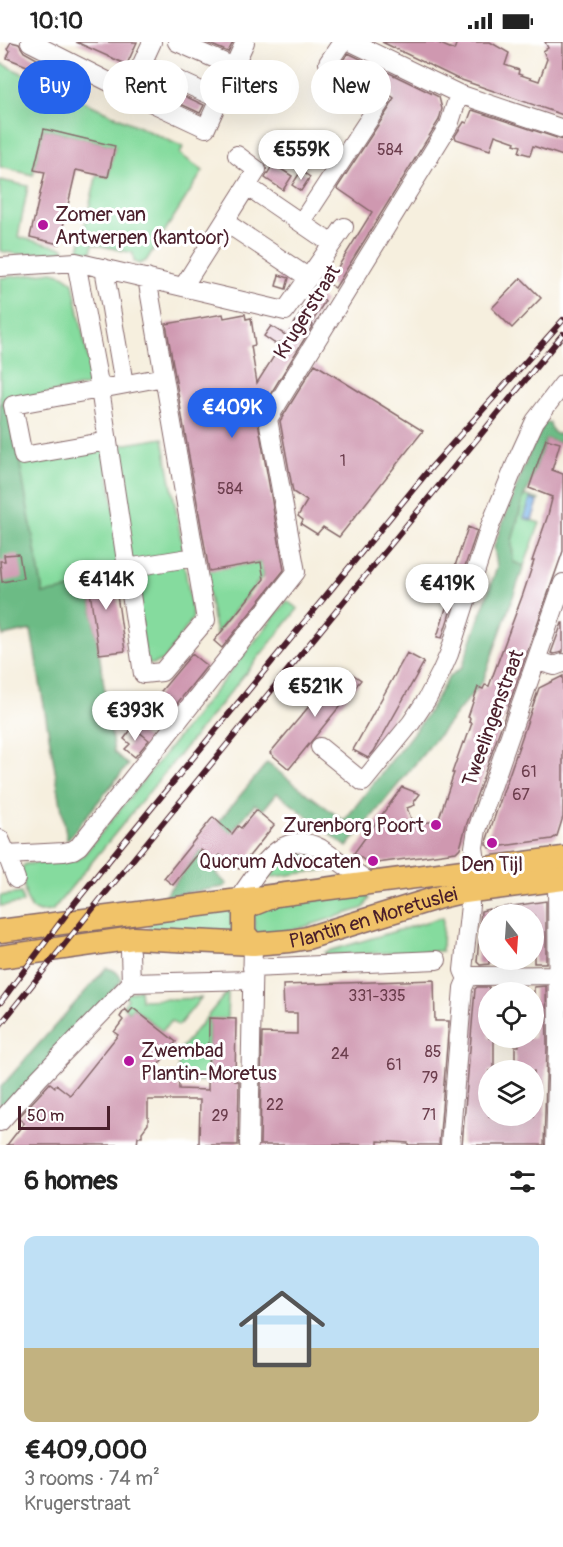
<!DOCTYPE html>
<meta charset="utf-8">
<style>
body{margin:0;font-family:Pangolin,sans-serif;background:#f2f2f2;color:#222;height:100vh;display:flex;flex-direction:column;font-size:22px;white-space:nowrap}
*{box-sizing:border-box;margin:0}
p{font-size:20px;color:#767676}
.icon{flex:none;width:33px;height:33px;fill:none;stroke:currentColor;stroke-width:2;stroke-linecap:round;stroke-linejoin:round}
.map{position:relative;height:1103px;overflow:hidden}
.side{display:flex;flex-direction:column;background:#fff;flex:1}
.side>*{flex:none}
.banner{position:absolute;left:18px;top:18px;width:528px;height:54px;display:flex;gap:12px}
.needle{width:39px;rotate:163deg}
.controls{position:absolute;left:478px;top:862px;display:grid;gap:12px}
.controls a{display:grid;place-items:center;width:66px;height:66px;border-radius:50%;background:#fff;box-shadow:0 6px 24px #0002;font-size:30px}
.scale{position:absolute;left:18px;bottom:15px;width:92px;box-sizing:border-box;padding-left:6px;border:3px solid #4a1f2b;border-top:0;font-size:16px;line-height:21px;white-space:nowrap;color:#4a1f2b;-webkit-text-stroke:4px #fff;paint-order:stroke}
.price{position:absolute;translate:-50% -51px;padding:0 14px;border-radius:21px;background:#fff;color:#222;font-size:20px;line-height:39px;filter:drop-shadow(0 2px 3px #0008)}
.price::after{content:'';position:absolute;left:50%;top:36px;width:18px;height:14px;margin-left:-9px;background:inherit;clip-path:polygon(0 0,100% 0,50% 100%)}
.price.selected{background:#2563eb;color:#fff}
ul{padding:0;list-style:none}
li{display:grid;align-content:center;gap:12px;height:318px;padding:0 24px}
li+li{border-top:2px solid #e0e0e0}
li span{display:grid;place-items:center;height:186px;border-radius:12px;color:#555}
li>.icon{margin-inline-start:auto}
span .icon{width:108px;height:108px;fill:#fffc;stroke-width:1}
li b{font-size:26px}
h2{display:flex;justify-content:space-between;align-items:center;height:72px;padding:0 24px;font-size:26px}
.tag{padding:0 21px;border-radius:27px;background:#fff;box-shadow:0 6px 24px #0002;font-size:21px;line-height:54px}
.tag.selected{background:#2563eb;color:#fff}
.status{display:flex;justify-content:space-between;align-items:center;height:42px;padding:0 30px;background:#fff;direction:ltr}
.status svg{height:16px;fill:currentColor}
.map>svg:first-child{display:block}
.green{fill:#85db9e;stroke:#687d64;stroke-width:1.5}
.forest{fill:#6cbb85;stroke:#5b6d58;stroke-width:1.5}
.water{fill:#79b6eb;stroke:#626a8b;stroke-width:1.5}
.building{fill:#cf98b0}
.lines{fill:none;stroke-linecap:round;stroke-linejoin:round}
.minor-casing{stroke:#86686a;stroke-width:20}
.major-casing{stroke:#86686a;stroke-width:25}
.minor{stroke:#fff;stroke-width:18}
.major{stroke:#f1c369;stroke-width:22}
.rail-casing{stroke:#4a1f2b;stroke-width:6}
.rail{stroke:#fff;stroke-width:4;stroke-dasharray:11;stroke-linecap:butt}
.poi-dot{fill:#b5179e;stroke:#fff;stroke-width:2}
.labels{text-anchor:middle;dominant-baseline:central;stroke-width:6;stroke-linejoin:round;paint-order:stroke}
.number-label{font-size:16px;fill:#6b3d4c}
.poi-label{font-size:20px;fill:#4a1f2b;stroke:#fff;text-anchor:start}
.street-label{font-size:20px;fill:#4a1f2b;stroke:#fff}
</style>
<div class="status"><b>10:10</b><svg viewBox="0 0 49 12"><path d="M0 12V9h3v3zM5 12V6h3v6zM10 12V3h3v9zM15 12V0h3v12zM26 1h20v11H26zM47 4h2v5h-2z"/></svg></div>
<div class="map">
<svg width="563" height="1103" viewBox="0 0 563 1103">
<rect width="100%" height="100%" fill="#fff"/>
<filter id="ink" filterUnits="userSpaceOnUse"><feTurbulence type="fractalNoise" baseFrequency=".0167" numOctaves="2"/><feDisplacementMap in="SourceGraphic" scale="12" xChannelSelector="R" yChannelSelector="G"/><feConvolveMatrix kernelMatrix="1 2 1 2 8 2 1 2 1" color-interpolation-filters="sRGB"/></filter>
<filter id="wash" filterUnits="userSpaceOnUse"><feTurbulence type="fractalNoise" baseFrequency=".008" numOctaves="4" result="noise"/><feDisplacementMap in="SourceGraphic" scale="24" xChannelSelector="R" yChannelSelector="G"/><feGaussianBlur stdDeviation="1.35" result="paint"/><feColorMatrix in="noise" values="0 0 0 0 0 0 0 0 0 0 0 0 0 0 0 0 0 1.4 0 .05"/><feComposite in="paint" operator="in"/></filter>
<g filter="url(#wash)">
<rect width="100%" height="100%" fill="#f6efde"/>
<path class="green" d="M 0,21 L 183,105 L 180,112 L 203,129 L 146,219 L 139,222 L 134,220 L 133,211 L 93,202 L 91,210 L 79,208 L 97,132 L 108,135 L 115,104 L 44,87 L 33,133 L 0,125 Z
M 0,138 L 28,144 L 18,195 L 64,206 L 64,210 L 16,212 L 0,209 Z
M 53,230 C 62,232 67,234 73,241 L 93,342 L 0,362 L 0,236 Z
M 163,396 L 184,512 L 131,521 L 114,404 Z
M 105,406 L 122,522 L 87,529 L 89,544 L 43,552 L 19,421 Z
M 524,453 L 539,458 L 538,460 L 530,458 L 524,476 L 540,481 L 524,524 L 513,520 L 512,499 Z
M 261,520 L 263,534 L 216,592 L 204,529 Z
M 184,521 L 193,576 L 165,617 L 153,622 L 146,621 L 132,529 Z
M 287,559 L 298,567 L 52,869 L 39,870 L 32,867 L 26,856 L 21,827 L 25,822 L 76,818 L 83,814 Z
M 303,811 C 316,812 323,819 332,827 L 266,836 L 288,814 Z
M 21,851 L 23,861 L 0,864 L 0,854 Z
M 366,851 L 369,857 L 364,866 L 301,886 L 256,895 L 252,867 Z
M 235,864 L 240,892 L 150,890 L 148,879 Z
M 443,875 L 442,909 L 326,913 L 325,910 Z
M 140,947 L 141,958 L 201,956 L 178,984 L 171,979 L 162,989 L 133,965 L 129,970 L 123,964 L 128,957 L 124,953 Z
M 228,949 L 227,977 L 209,977 L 208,1039 L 178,1039 L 178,1010 Z"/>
<path class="forest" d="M 9,360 L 43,552 L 89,544 L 114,710 L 128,723 L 67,798 L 31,588 L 3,594 L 0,580 L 0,362 Z
M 545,380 L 550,381 L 552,388 L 556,392 L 563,392 L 560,401 L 546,397 L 529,446 L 524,453 L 512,499 L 513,520 L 524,524 L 483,639 L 347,805 L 277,751 L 263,768 L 255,762 L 221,803 L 217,801 L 207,813 L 221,825 L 216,832 L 227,842 L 224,845 L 164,854 L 222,783 L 218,780 L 267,721 L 344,779 L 424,677 L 449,635 L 462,625 L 497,525 L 494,504 L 529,412 Z
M 106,926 C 114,927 118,930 122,938 L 0,1074 L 0,1046 Z"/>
<path class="water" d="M 530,457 L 538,460 L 532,478 L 524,476 Z"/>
<g id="blocks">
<path class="building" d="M 11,0 L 19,2 L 24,10 L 37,17 L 32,26 L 7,16 L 10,9 L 7,7 Z
M 76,0 L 137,0 L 128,20 L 125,22 Z
M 205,0 L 233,0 L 228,10 Z
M 382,0 L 436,0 L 454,8 L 457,0 L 490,0 L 509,11 L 505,23 L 519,28 L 518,32 L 539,39 L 547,17 L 543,9 L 548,6 L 545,0 L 563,0 L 563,73 L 456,36 Z
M 348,11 L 439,55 L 442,67 L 439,78 L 335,246 L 328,241 L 372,170 L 337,146 L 390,65 L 394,56 L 343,18 Z
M 148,37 L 204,63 L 200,71 L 144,45 Z
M 472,68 L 563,98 L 563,114 L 533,104 L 530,113 L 519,110 L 521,104 L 514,102 L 515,100 L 495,93 L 490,108 L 456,97 L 455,94 L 464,80 L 467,81 Z
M 44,87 L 115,104 L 108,135 L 76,128 L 59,202 L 30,195 L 45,130 L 34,128 Z
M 273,122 L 292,134 L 283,148 L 265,136 Z
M 301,129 L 310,135 L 301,149 L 292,143 Z
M 279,233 L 289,236 L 286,247 L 276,244 Z
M 521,236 L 541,256 L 512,286 L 492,266 Z
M 315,252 L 325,259 L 317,272 L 311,282 L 313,283 L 257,374 L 284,528 L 222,606 L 214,599 L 264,537 L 261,520 L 209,529 L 166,282 L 223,272 L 224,276 L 245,272 L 246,277 L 251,276 L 255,303 L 251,304 L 257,341 L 283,300 L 274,301 L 264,294 L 271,284 L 287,294 L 309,257 L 311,258 Z
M 315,322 L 423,389 L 339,495 L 323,485 L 317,492 L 301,482 L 303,478 L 298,474 L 307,459 L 293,450 L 280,379 Z
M 546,397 L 560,401 L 552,428 L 563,432 L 563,509 L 466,784 L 460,806 L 456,810 L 370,822 L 354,811 L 402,745 L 420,752 L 414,760 L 415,763 L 407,766 L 413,782 L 438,779 L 454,731 L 452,731 L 463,700 L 465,701 L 472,681 L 469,680 L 470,676 L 468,675 L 478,645 L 483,647 L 485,643 L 489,644 L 523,552 L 534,519 L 532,519 L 548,473 L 552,457 L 551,457 L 552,455 L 529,446 Z
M 468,485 L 477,489 L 462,533 L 453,530 Z
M 19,512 L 23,536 L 2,540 L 0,519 L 5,519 L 4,513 Z
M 113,525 L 125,609 L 99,612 L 87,529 Z
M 451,550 L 456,552 L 442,596 L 437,595 Z
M 562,581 L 563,581 L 563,610 L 554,612 L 551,611 Z
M 407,611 L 424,620 L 374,709 L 368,716 L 353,708 Z
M 192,612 L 207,624 L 163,679 L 147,666 Z
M 342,625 L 361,638 L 289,727 L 270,711 Z
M 563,634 L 563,775 L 557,794 L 552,797 L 489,806 L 486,802 L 487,797 L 539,646 Z
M 133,685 L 149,698 L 135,715 L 125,707 L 130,702 L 124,697 Z
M 256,768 L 274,783 L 239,827 L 220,813 L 215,819 L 201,808 L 173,843 L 164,836 L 213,775 L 232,792 L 238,784 L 241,786 Z
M 546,859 L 546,921 L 534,921 L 534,873 L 493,873 L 492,867 Z
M 489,867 L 489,922 L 480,923 L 477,920 L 481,869 Z
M 434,938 L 435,979 L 449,979 L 439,1103 L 408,1103 L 408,1101 L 378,1099 L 378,1103 L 260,1103 L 262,991 L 297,992 L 297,971 L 284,971 L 283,943 Z
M 546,944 L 547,1005 L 544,1103 L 462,1103 L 475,947 L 477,945 L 489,945 L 489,996 L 494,996 L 494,1029 L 489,1029 L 489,1074 L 534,1074 L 534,1029 L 515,1029 L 515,1004 L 519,1004 L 519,999 L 525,999 L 525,996 L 534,996 L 534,945 Z
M 133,966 L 176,1000 L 152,1031 L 178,1031 L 179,1047 L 208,1048 L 209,976 L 236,977 L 235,1039 L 239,1039 L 238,1103 L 199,1103 L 200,1058 L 148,1058 L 148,1082 L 142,1090 L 142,1095 L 138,1095 L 137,1103 L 7,1103 L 24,1081 L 18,1076 L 50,1041 L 55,1045 L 57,1043 L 70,1053 L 118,993 L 114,990 L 123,978 L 120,975 L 125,967 L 129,971 Z"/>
</g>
</g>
<g filter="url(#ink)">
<use href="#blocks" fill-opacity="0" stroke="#86686a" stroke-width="1.5"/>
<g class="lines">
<defs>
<path id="minor" d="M 30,0 L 129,50 L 152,0
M 177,0 L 234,25
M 351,0 L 459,52 L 563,87
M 142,22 L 219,57
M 129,50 L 206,86 L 245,0
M 247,144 L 332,202
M 225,180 L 309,236
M 301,181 L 381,59 L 328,21 L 342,0
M 76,220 L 100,347 L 13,363 L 23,414 L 108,399
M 0,225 L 76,220 L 285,269 L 344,185
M 104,226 L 124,342
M 147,236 L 206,578 L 162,630 L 143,632 L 100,347 L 164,335
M 183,245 L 257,128 L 237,113
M 127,526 L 195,515
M 537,619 L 555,624 L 563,621
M 320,705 L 363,740 L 411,681 L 427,657 L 441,630 L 449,612 L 490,484 L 519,414 L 535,379 L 563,342
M 0,797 L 7,813 L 64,810 L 73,808 L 79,804 L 296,530 L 268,377 L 449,83 L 459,52
M 7,813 L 16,837
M 477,828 L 474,805 L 477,788 L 563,541
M 238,857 C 259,830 279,785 320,806 L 369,840
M 252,926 L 437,918
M 467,937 L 473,934 L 480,934 L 558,933
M 467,937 L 463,928 L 470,863 L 469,850
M 131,941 L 252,938
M 0,1080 L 39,1036 L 131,941 L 130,910
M 249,1103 L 253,902
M 450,1103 L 463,946 L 467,937
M 555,1103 L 558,1005 L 557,837"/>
<g id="major">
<path d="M 0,889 L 563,816"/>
<path d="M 253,902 L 244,891 L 244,871 L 249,864 L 269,856"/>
<path id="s1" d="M 0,915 L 134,896 L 253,902 L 290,899 L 307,896 L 440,855 L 457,851 L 563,837"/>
</g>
</defs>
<use href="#minor" class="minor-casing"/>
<use href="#major" class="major-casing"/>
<use href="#minor" class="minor"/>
<use href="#major" class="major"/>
<defs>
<path id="rail" d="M 0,961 L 74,862 L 119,806 L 429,428 L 563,278
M 0,983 L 99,859 L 563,292"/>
</defs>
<use href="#rail" class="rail-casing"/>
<use href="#rail" class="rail"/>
</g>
</g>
<g class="poi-dot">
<circle cx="43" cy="183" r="6"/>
<circle cx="436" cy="783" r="6"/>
<circle cx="492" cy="801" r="6"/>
<circle cx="373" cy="819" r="6"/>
<circle cx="129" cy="1019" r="6"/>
</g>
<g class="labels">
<g class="number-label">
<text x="390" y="108">584</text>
<text x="343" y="419">1</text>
<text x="230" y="447">584</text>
<text x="529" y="730">61</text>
<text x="521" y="753">67</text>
<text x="377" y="954">331-335</text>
<text x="433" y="1010">85</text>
<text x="340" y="1012">24</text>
<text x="394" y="1023">61</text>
<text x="430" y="1036">79</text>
<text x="275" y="1063">22</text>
<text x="429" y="1073">71</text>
<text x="220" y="1074">29</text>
</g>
<g class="poi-label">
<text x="55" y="172">Zomer van<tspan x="55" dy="23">Antwerpen (kantoor)</tspan></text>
<text x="424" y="783" text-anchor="end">Zurenborg Poort</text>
<text x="361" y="819" text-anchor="end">Quorum Advocaten</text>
<text x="492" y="822" text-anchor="middle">Den Tijl</text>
<text x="141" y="1008">Zwembad<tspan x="141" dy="23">Plantin-Moretus</tspan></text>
</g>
<g class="street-label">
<text transform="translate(307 270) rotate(-58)">Krugerstraat</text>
<text transform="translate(493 676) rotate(-70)">Tweelingenstraat</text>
<text stroke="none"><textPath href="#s1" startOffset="378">Plantin en Moretuslei</textPath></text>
</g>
</g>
</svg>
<div class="controls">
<a><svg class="needle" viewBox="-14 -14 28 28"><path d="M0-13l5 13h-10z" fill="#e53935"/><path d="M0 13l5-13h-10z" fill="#767676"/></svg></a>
<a><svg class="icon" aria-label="locate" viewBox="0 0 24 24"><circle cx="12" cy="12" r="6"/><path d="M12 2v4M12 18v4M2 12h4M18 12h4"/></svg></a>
<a><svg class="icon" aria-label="layers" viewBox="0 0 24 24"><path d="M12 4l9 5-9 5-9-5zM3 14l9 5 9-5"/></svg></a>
</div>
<div class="scale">50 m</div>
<b class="price" style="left:301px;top:139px">€559K</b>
<b class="price selected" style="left:232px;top:397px">€409K</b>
<b class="price" style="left:106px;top:569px">€414K</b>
<b class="price" style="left:447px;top:573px">€419K</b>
<b class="price" style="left:315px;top:676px">€521K</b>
<b class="price" style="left:135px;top:700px">€393K</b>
<div class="banner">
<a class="tag selected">Buy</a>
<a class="tag">Rent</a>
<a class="tag">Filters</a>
<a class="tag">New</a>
</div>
</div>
<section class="side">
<h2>6 homes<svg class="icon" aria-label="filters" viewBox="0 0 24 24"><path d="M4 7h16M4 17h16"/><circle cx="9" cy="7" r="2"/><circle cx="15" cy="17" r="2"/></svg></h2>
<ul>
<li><span style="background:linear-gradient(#bfe0f5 60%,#c2b280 0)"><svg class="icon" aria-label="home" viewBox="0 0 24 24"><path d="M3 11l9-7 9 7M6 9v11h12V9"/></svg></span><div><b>€409,000</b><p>3 rooms · 74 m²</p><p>Krugerstraat</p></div></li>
</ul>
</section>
